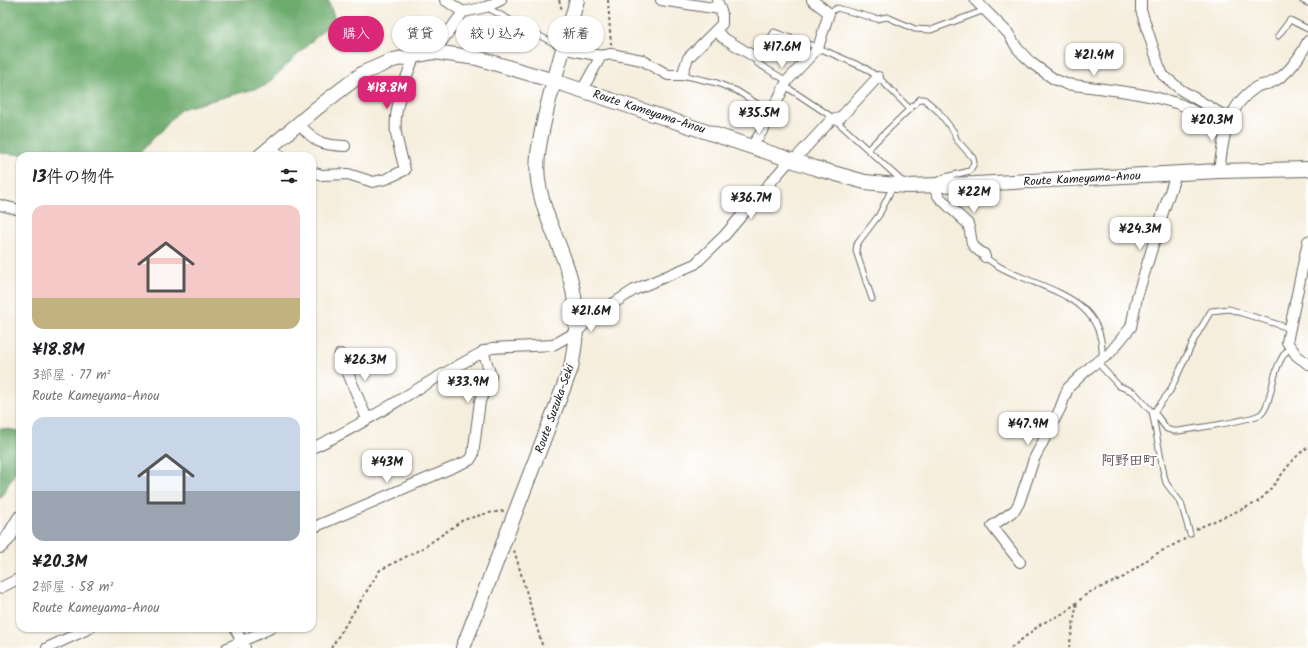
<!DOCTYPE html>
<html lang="ja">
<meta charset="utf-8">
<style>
body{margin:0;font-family:Kalam,"Klee One",sans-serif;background:#f6f6f6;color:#202124;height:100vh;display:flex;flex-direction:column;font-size:15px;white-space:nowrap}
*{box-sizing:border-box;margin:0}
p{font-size:13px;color:#757577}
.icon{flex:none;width:22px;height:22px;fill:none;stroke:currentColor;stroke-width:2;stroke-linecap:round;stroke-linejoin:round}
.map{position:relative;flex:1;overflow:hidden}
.panel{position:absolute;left:16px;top:152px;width:300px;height:480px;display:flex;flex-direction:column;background:#fff;border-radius:12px;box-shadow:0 1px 3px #0004}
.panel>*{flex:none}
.hud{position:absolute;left:328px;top:16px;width:380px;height:36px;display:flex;gap:8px}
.price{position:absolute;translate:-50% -34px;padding:0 9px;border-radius:8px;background:#fff;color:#222;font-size:13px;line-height:26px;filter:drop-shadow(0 1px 2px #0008)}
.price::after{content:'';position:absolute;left:50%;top:24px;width:12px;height:9px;margin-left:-6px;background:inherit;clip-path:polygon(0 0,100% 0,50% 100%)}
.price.on{background:#db2777;color:#fff}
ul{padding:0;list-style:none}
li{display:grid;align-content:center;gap:8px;height:212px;padding:0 16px}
li span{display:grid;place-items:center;height:124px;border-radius:12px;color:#555}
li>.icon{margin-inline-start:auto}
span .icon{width:72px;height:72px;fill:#fffc;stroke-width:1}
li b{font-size:17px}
h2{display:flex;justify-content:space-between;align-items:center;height:48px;padding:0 16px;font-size:17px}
.chip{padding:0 14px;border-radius:18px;background:#fff;box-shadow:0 1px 3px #0004;font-size:14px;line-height:36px}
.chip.on{background:#db2777;color:#fff}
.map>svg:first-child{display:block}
.forest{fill:#6eac6e;stroke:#456445}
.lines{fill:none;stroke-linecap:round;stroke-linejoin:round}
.lane-casing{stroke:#686660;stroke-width:7}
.street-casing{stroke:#686660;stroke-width:12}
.secondary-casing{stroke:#686660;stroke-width:16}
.path{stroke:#686660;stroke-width:2;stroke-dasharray:3 3;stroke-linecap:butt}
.lane{stroke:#fff;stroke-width:5}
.street{stroke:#fff;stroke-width:10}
.secondary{stroke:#fff;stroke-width:14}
.labels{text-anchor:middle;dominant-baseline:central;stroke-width:4;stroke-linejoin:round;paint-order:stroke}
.street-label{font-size:12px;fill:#1c1c1c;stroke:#fff}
.quarter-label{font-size:14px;font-weight:bold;fill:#5d4853;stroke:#fff}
</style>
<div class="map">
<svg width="1308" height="648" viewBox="0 0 1308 648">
<rect width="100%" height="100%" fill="#fff"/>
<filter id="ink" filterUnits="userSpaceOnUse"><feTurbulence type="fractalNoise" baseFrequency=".025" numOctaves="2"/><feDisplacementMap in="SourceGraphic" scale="8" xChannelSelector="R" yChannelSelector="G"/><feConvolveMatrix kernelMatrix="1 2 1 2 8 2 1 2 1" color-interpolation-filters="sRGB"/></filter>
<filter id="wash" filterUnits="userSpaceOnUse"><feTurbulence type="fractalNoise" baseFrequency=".012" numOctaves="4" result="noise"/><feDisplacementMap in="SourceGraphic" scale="16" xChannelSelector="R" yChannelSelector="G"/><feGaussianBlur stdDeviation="0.9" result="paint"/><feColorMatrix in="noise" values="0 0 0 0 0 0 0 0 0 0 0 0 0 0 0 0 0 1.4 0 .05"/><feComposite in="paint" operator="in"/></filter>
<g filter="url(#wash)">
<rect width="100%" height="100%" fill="#f5eedd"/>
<path class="forest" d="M 0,0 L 328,0 L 335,19 L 265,86 L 181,109 L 137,156 L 41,156 L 0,153 Z
M 0,428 L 20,431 L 20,464 L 0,499 Z"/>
</g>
<g filter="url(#ink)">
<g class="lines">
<defs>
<path id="lane" d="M 1302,0 L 1308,3
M 486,7 L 557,45
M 829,13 L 837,8 L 877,19 L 887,17 L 915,29 L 931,30 L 985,10
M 1278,36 L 1290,20 L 1308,29
M 682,75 L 717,83 L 737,91 L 772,113
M 787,81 L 757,63 L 758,59 L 774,32 L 814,46 L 865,68 L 878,77 L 910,109
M 785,86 L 832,117 L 903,182
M 868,149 L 920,99 L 924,99 L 938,111 L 954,132 L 956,139 L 973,158 L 974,163 L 970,171 L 945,177 L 937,181
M 985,257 C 1025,290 1106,287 1102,358
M 872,299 L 856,251 L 857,244 L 879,215 L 893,186
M 1097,362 L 1119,386 L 1134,392 L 1150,410 L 1154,412 L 1167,429 L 1173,431 L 1179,431 C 1195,428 1251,421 1261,414 C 1267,409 1268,401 1270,394 C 1275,376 1276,362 1290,347
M 1152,411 L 1164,475 L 1166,483 L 1181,503 L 1190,534
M 1154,412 L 1170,391 L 1195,338 L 1211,311 L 1229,309 L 1289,328"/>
<path id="street" d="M 445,0 L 463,12
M 661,0 L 720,9
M 975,0 L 1008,33 L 1017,48 L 1030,62 L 1054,79 L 1066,84 C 1103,89 1143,92 1179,104 C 1195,110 1210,121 1225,130
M 1141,0 L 1141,10 L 1159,66 L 1163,75 L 1181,90 L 1230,119
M 716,30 L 722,37 L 758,59
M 571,50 L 601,56 L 611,54 L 642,60 L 668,75 L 682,75 L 688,58 L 722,24 L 722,14 L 717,0
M 434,52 L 463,12 L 486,7 L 501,0
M 582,90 L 601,56
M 299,124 C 316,142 319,145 345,146
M 752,146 L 764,128 L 787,81 L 818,48 L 829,13 L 812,0
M 268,149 L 282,156
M 794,160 L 831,120 L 840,118 L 878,77
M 1219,171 C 1223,140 1226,107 1255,88 C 1260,84 1265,85 1270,83 C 1288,76 1300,57 1308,41
M 312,172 L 322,175 L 348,174 L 373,182 L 386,179 L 405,170 C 402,158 398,145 396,133 C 393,107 406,78 415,55
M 932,185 L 939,197 L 968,224 C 974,240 966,244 984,254 L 985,257
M 0,205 L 20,210
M 1308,241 L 1287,342 L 1297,356 L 1308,364
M 340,354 L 367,419
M 312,448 C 362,426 406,394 454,368 C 467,361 479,353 492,348 L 553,345 L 578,331 L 591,318 L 634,290 L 695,264 L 725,235 L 748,208 L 791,159
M 312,528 L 470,460 L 473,455 L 480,401 L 491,376 L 483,351
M 1020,562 L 992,526 L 1015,510 L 1019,503 L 1034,459 L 1060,409 L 1068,388 L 1090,367 L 1109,354 L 1131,327 L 1137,297 L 1154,242 L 1154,239 L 1176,174
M 0,588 L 20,578
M 235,628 L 245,648
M 47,648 L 90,628
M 227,648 L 271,628"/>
<path id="secondary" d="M 260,156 L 317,108 L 363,73 L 393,60 L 434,52 L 477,58 L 554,81 L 815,168 L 865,182 L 907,186 L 975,184 L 1219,171 L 1308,169
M 0,546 L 8,538 L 20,518
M 463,648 L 571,368 C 577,334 579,315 571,281 C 562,246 543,216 538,180 C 535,155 542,132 547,108 C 556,72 567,36 577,0"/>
</defs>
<use href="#lane" class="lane-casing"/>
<use href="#street" class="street-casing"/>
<use href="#secondary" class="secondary-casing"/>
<path class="path" d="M 559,0 L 562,10
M 608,0 L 611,45
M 1196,529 L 1256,503 C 1277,487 1285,463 1308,447
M 514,550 L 543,648
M 331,648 L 380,570 L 423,548 L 463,520 L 488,513 L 504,511
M 1011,648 L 1041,624 L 1064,613 L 1088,593 L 1124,577 L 1154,555 L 1185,539
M 1069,648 L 1077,602"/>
<use href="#lane" class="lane"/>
<use href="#street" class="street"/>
<use href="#secondary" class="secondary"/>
</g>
</g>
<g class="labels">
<g class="street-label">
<text transform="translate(649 112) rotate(18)">Route Kameyama-Anou</text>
<text transform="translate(1082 179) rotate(-3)">Route Kameyama-Anou</text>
<text transform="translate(555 409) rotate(-70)">Route Suzuka-Seki</text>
</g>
<g class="quarter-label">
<text x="1129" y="461">阿野田町</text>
</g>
</g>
</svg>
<b class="price" style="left:782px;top:69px">¥17.6M</b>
<b class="price" style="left:1094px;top:77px">¥21.4M</b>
<b class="price on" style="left:387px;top:110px">¥18.8M</b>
<b class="price" style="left:759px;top:135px">¥35.5M</b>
<b class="price" style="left:1212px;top:142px">¥20.3M</b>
<b class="price" style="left:974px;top:214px">¥22M</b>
<b class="price" style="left:751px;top:220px">¥36.7M</b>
<b class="price" style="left:1140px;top:251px">¥24.3M</b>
<b class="price" style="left:591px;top:333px">¥21.6M</b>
<b class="price" style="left:365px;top:382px">¥26.3M</b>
<b class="price" style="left:468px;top:404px">¥33.9M</b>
<b class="price" style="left:1028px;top:446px">¥47.9M</b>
<b class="price" style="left:387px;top:484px">¥43M</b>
<div class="hud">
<a class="chip on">購入</a>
<a class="chip">賃貸</a>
<a class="chip">絞り込み</a>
<a class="chip">新着</a>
</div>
<section class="panel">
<h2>13件の物件<svg class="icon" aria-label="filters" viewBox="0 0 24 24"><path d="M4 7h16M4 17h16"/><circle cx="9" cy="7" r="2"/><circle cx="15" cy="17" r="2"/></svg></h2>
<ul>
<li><span style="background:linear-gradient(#f6c9c9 75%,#c2b280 0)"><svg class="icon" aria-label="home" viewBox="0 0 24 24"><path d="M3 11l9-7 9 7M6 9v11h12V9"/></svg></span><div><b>¥18.8M</b><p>3部屋 · 77 m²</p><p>Route Kameyama-Anou</p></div></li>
<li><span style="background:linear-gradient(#c9d6e8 60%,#9aa5b1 0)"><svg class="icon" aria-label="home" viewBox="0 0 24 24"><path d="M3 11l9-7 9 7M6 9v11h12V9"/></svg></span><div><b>¥20.3M</b><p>2部屋 · 58 m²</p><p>Route Kameyama-Anou</p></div></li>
</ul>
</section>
</div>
